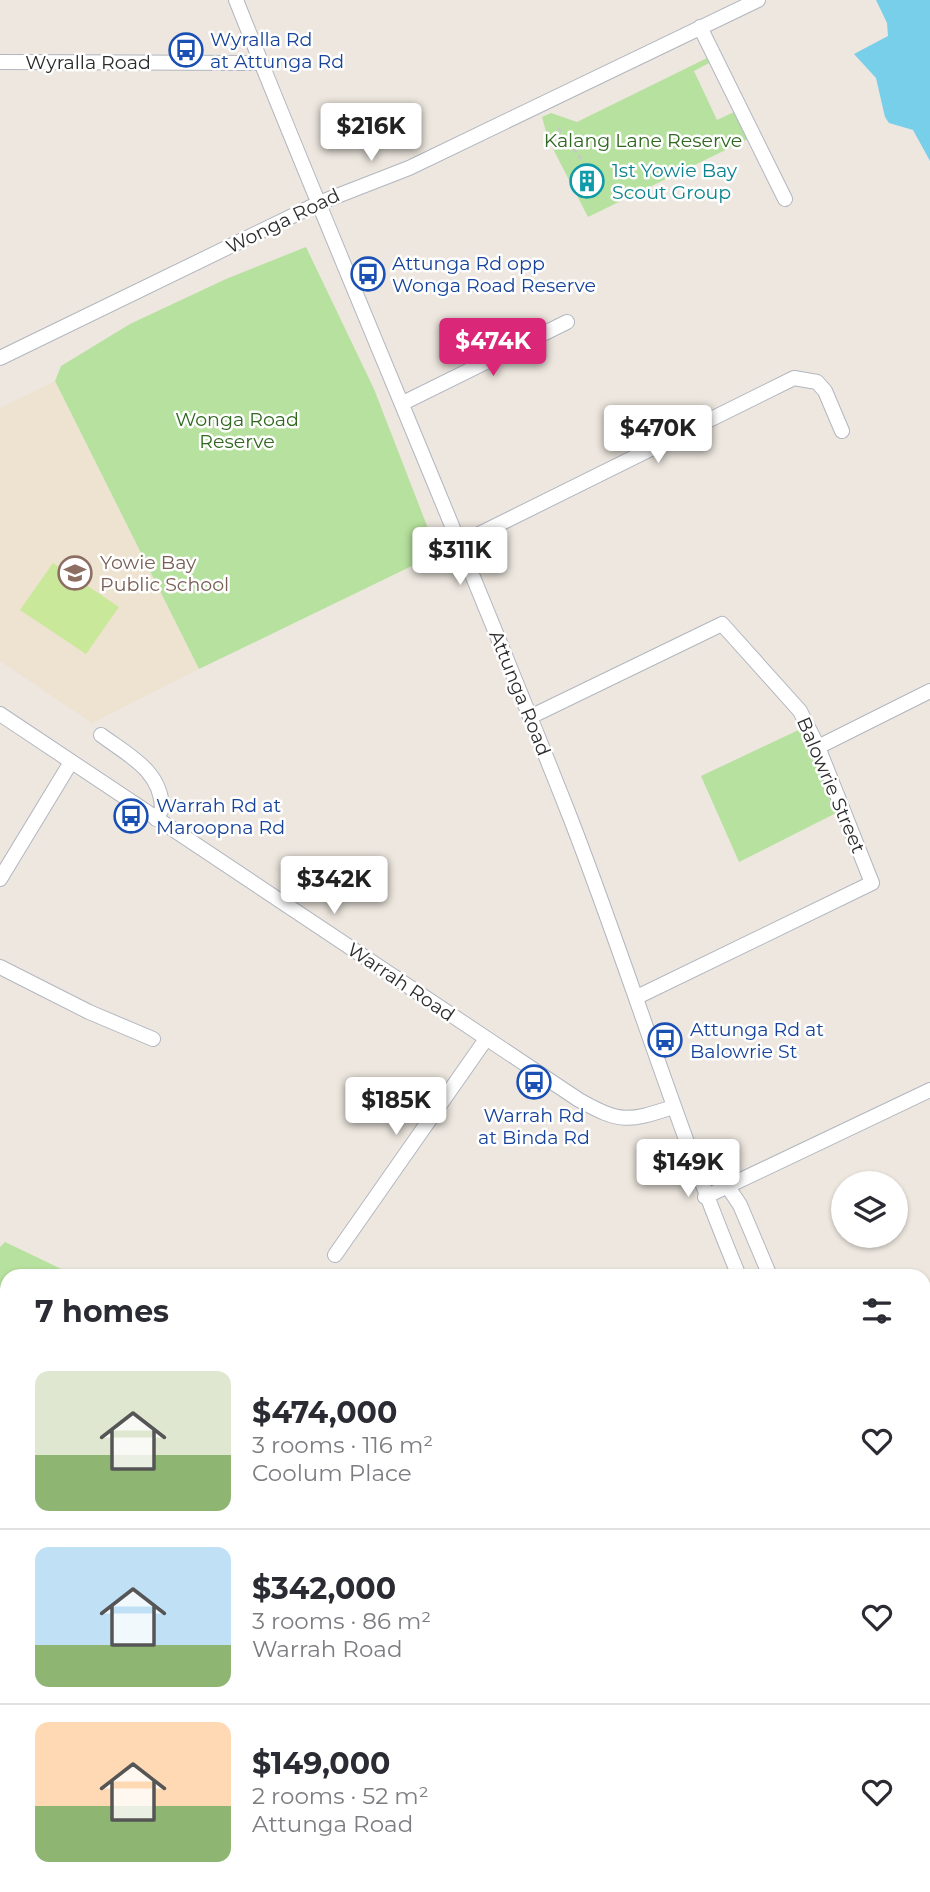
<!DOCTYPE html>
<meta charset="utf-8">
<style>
body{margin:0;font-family:Montserrat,sans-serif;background:#f2f2f3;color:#2b2b33;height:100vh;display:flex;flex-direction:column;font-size:26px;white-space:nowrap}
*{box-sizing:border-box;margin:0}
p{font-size:23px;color:#7c7c81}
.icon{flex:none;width:38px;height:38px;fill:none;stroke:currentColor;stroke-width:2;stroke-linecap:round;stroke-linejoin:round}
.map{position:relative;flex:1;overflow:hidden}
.panel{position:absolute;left:0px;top:1269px;width:931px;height:625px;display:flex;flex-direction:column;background:#fff;border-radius:21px 21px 0 0;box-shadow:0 2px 5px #0004}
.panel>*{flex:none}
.tools{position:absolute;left:831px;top:1171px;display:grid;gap:14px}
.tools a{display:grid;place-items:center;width:77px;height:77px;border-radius:50%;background:#fff;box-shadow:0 2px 5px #0004;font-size:35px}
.price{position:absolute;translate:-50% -60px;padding:0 16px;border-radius:7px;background:#fff;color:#222;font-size:23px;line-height:46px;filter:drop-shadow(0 2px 4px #0008)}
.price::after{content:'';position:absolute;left:50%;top:42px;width:21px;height:16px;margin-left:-10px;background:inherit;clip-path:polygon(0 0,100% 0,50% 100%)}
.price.current{background:#db2777;color:#fff}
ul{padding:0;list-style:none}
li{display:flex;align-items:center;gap:21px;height:175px;padding:0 35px}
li+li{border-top:2px solid #e1e1e2}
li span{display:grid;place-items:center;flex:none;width:196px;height:140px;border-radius:14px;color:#555}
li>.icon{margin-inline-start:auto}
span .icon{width:84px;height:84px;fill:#fffc;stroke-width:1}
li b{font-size:30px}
h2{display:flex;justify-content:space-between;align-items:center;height:84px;padding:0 35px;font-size:30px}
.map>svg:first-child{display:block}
.education{fill:#eee3d0}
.green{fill:#b7e19e}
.pitch{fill:#c9e89a}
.water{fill:#77cfea}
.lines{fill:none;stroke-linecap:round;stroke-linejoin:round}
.minor-casing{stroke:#b2b6bf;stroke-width:16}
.path{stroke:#c8c8c8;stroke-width:2.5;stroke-dasharray:5 3.5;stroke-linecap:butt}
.minor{stroke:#fff;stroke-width:14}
.labels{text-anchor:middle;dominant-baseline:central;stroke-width:5;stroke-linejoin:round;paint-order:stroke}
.transit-label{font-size:19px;fill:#164399;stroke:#fff;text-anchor:start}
.street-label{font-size:19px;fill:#2c2c2c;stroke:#fff}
.park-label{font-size:19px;fill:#2f681e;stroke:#fff}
.culture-label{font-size:19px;fill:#0d838f;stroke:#fff;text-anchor:start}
.education-label{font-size:19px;fill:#785e54;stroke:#fff;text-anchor:start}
</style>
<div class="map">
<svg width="930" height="1892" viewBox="0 0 930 1892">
<rect width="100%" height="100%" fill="#ede7df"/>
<path class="education" d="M 55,381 L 199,669 L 92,723 L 0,661 L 0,408 Z"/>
<path class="green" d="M 707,58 L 709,63 L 694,71 L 717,120 L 734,112 L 748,139 L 588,217 L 548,139 L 542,117 L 551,113 L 577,122 Z
M 306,247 L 374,389 L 436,549 L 418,563 L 199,669 L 55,381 L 61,366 L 130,324 L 226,279 Z
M 807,726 L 844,809 L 739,862 L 701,776 Z
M 5,1242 L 76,1276 L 7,1276 L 7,1420 L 0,1418 L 0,1247 Z
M 490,1887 L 606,1887 L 601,1892 L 494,1892 Z"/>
<path class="pitch" d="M 53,563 L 119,607 L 86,654 L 20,610 Z"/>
<path class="water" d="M 876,0 L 930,0 L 930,161 L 913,130 L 889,123 L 885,117 L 876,78 L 854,54 L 888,36 L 887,23 Z
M 0,1418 L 7,1420 L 7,1886 L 490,1886 L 494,1892 L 0,1892 Z"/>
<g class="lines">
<defs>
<path id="minor" d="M 236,0 C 345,273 462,543 570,817 C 629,969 676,1125 739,1276
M 700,27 L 785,199
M 0,62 L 261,63
M 0,358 L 319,203 L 409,168 L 758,0
M 403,403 L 567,322
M 461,543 L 794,378 L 817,382 L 825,391 L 842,431
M 0,714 L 579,1100 C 620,1123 628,1122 673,1107
M 530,717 L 722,624 L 800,711 L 818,747 L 872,883 L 637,997
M 101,735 C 128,755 162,771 162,809 L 156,819
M 818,747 L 930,691
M 0,879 L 71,762
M 0,967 L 89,1012 L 153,1039
M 728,1187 L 740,1205 L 770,1276
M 705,1197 L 930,1090
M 335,1255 L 486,1039
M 924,1589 L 930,1586
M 835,1886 L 835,1892"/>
</defs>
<use href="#minor" class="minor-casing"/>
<path class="path" d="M 558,128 L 584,163"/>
<use href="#minor" class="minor"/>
</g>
<defs>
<symbol id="bus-ring" viewBox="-11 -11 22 22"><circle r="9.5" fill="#fff" stroke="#1a4fb4" stroke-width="1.5"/><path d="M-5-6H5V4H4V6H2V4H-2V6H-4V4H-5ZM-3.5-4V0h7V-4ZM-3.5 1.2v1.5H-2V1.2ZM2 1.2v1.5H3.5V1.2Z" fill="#1a4fb4"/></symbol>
<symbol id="building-ring" viewBox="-11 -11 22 22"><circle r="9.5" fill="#fff" stroke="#0f9aa8" stroke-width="1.5"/><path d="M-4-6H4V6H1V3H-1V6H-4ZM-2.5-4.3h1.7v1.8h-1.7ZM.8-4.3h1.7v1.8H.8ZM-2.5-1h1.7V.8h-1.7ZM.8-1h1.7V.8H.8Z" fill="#0f9aa8"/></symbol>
<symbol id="school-ring" viewBox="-11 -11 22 22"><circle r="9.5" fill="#fff" stroke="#8d6e63" stroke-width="1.5"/><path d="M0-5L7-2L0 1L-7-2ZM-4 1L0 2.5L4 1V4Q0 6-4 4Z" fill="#8d6e63"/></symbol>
</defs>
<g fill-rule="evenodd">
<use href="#bus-ring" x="167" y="31" width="38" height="38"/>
<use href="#building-ring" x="568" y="162" width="38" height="38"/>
<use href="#bus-ring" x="349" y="255" width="38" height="38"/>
<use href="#school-ring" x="56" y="554" width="38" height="38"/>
<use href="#bus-ring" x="112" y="797" width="38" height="38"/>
<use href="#bus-ring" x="646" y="1021" width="38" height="38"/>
<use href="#bus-ring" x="515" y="1063" width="38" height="38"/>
</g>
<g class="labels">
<g class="transit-label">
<text x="210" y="39">Wyralla Rd<tspan x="210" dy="22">at Attunga Rd</tspan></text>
<text x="392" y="263">Attunga Rd opp<tspan x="392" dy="22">Wonga Road Reserve</tspan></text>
<text x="156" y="805">Warrah Rd at<tspan x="156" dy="22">Maroopna Rd</tspan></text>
<text x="690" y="1029">Attunga Rd at<tspan x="690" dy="22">Balowrie St</tspan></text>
<text x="534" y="1115" text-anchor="middle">Warrah Rd<tspan x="534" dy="22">at Binda Rd</tspan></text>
</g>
<g class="street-label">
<text x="88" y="62">Wyralla Road</text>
<text transform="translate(283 221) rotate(-26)">Wonga Road</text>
<text transform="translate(520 693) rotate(68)">Attunga Road</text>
<text transform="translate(831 785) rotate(67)">Balowrie Street</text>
<text transform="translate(401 982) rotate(34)">Warrah Road</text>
</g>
<g class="park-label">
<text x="643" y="140">Kalang Lane Reserve</text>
<text x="237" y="419">Wonga Road<tspan x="237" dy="22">Reserve</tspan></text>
</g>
<g class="culture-label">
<text x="612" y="170">1st Yowie Bay<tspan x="612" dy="22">Scout Group</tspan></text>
</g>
<g class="education-label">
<text x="100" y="562">Yowie Bay<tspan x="100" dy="22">Public School</tspan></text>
</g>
</g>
</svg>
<div class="tools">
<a><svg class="icon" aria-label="layers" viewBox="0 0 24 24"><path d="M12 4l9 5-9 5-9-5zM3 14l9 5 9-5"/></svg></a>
</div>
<b class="price" style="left:371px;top:163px">$216K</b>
<b class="price current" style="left:493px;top:378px">$474K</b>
<b class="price" style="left:658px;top:465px">$470K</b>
<b class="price" style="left:460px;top:587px">$311K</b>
<b class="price" style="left:334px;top:916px">$342K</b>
<b class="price" style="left:396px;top:1137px">$185K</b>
<b class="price" style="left:688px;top:1199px">$149K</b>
<section class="panel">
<h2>7 homes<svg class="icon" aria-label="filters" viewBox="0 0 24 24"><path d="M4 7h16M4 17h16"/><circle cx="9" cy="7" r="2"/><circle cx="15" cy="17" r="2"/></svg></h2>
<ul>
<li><span style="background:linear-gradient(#dfe7d0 60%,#8fb573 0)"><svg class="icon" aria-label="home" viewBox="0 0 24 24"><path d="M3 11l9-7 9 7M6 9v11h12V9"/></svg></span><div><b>$474,000</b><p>3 rooms · 116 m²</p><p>Coolum Place</p></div><svg class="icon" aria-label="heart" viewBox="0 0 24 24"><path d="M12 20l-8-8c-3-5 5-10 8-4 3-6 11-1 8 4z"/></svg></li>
<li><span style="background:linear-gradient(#bfe0f5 70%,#8fb573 0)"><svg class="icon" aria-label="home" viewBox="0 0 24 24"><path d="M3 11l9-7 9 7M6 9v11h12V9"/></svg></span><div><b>$342,000</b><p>3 rooms · 86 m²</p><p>Warrah Road</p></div><svg class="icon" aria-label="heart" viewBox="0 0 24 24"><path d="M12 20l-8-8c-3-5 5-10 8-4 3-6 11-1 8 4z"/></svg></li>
<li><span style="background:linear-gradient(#ffd9b3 60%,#8fb573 0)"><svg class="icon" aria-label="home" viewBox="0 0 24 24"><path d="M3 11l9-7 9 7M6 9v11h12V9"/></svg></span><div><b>$149,000</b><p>2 rooms · 52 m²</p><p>Attunga Road</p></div><svg class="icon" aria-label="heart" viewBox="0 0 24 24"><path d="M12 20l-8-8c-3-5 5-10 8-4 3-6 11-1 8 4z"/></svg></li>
</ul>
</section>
</div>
